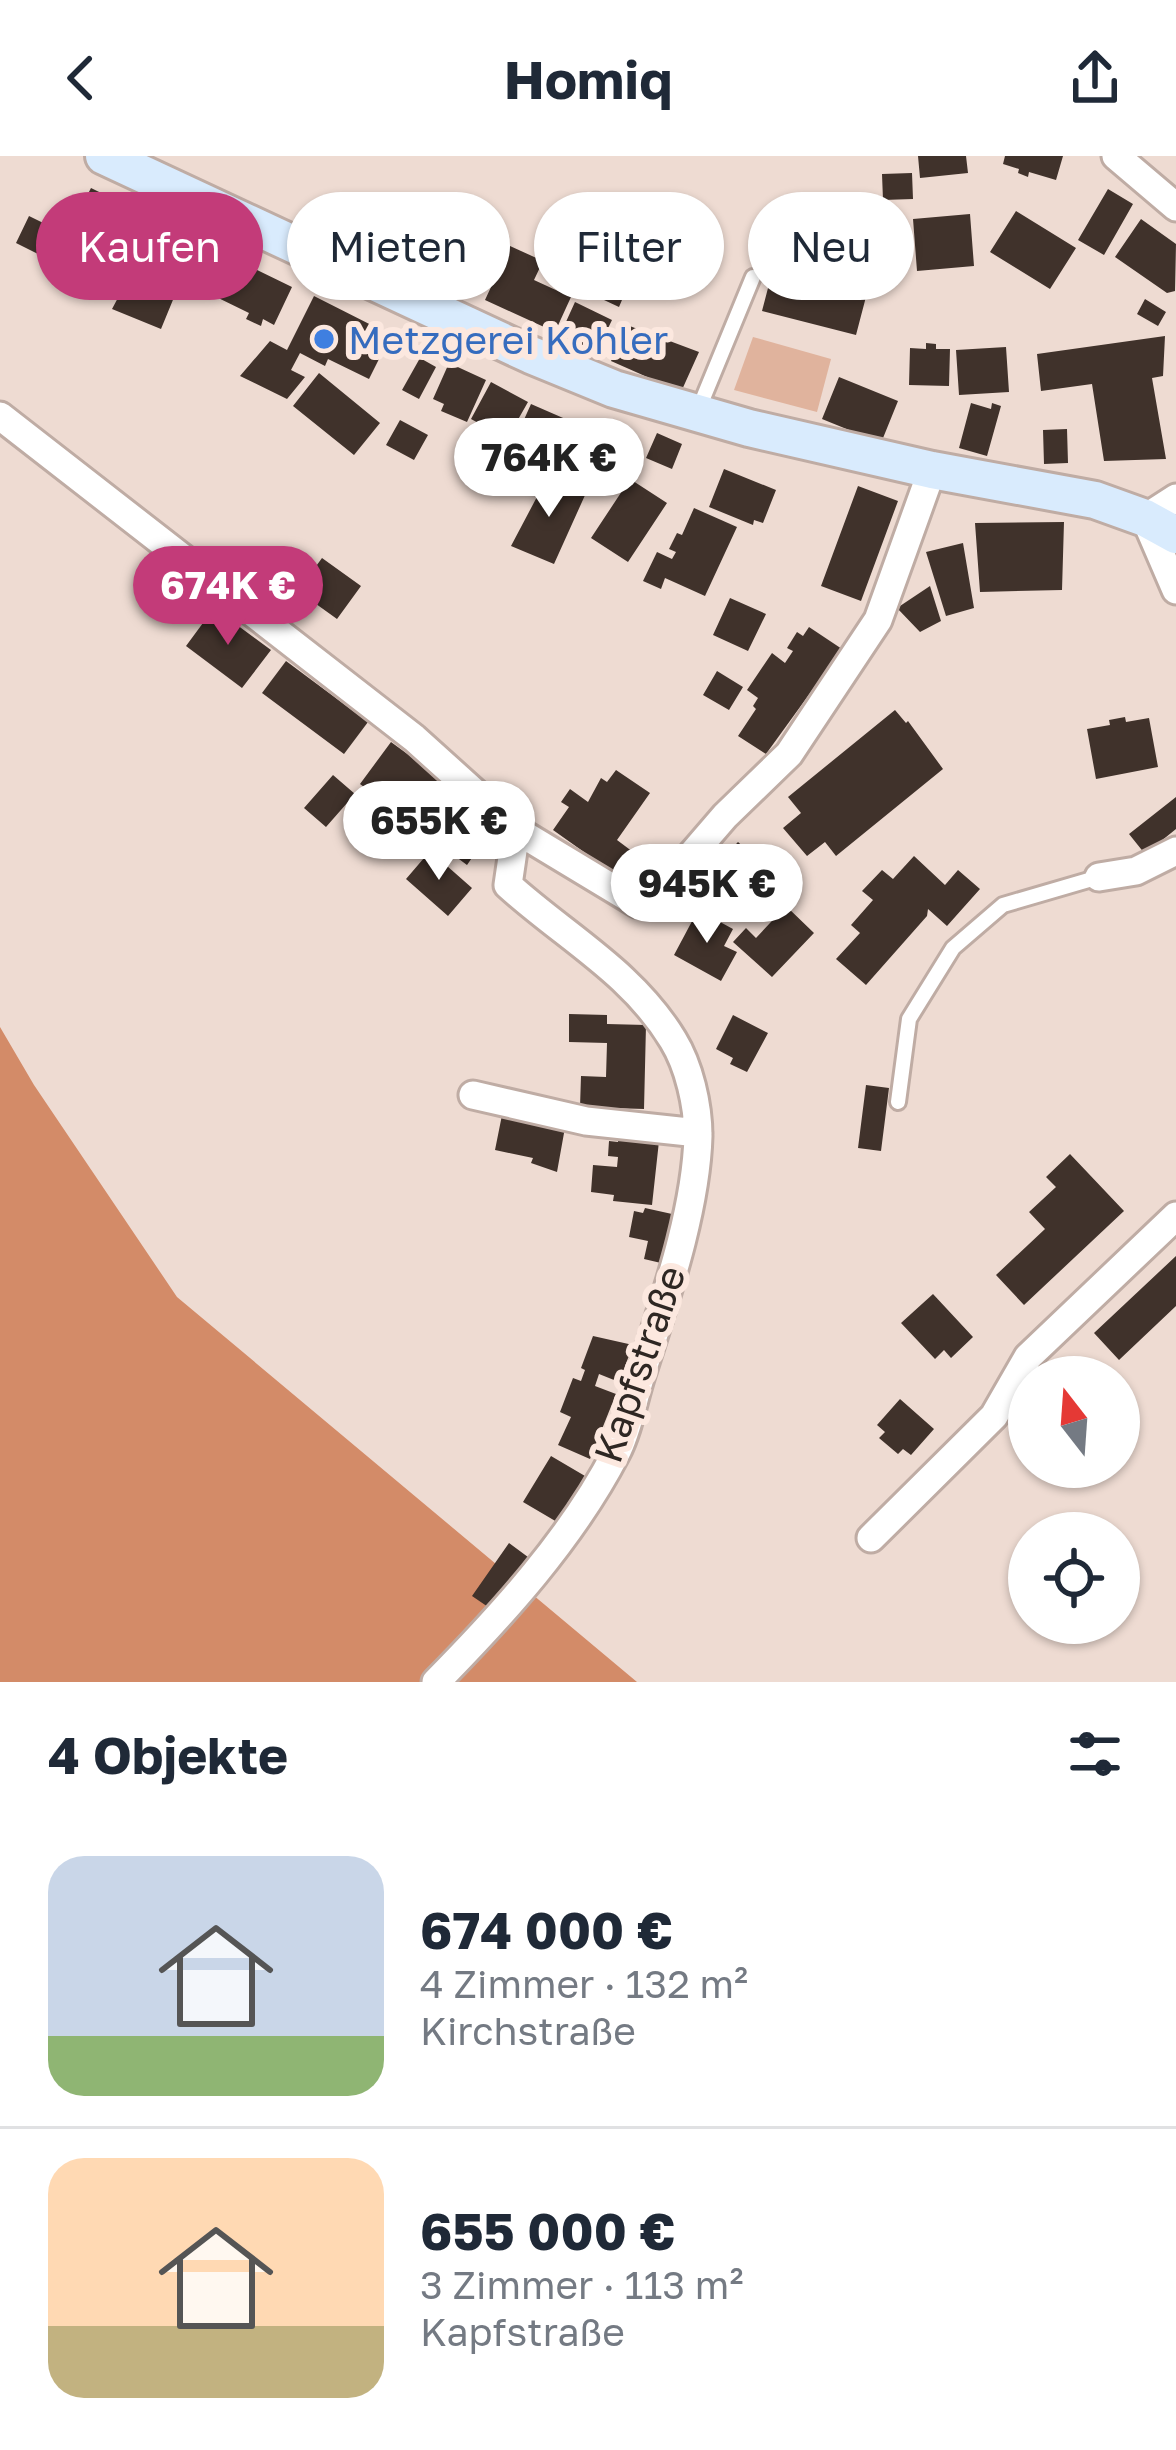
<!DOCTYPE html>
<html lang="de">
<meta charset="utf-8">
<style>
body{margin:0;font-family:"Golos Text",sans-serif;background:#f6f6f7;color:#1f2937;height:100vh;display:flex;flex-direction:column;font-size:45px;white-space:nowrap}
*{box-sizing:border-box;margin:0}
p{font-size:39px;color:#747a83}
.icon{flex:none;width:66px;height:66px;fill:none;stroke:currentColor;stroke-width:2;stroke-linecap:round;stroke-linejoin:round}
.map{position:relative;height:1526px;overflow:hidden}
.details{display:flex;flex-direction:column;background:#fff;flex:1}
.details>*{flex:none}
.top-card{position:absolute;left:36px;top:36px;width:1104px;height:108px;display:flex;gap:24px}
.needle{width:78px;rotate:343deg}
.controls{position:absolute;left:1008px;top:1200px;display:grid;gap:24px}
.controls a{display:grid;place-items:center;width:132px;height:132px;border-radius:50%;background:#fff;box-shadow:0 3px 9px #0004;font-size:60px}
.price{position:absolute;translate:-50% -102px;padding:0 27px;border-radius:42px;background:#fff;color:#222;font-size:39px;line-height:78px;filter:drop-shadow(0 3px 6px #0008)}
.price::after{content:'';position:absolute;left:50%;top:72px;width:36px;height:27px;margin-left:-18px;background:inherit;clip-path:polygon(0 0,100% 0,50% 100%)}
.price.active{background:#c33b79;color:#fff}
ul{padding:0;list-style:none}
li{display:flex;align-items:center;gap:36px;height:300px;padding:0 48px}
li+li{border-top:3px solid #e0e1e3}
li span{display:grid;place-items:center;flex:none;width:336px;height:240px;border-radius:36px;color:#555}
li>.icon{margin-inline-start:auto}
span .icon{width:144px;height:144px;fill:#fffc;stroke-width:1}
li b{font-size:51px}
h2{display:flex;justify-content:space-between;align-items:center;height:144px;padding:0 48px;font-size:51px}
.pill{padding:0 42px;border-radius:54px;background:#fff;box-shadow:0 3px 9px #0004;font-size:42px;line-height:108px}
.pill.active{background:#c33b79;color:#fff}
header{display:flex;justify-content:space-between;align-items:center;height:156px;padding:0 48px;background:#fff;font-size:54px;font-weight:700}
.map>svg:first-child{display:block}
.green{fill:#e0b39d}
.forest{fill:#d38b68}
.building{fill:#40322b}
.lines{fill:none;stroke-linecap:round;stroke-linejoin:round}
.lane-casing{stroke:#bfaca4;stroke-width:20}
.street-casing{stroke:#bfaca4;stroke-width:33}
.secondary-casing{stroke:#bfaca4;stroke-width:42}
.lane{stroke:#fff;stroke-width:14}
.street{stroke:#fff;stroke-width:27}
.secondary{stroke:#d9ebfd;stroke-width:36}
.shop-dot{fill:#3f7fe0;stroke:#fce8df;stroke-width:4.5}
.labels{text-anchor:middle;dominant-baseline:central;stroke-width:12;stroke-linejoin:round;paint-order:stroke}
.shop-label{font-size:39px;fill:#366cbe;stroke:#fce8df;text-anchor:start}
.street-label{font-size:39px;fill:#2e2723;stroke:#fce8df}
</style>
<header><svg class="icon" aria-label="back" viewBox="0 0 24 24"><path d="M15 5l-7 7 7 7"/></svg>Homiq<svg class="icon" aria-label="share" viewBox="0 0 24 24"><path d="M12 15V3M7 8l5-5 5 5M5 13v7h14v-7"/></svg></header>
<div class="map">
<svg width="1176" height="1526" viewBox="0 0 1176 1526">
<rect width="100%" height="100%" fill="#eedbd2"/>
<path class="green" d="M 753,181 L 831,203 L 817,256 L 734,234 Z"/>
<path class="forest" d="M 0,871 L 34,929 L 177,1141 L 637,1526 L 0,1526 Z"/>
<path class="building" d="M 918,0 L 966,0 L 968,17 L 920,22 Z
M 1005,0 L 1063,0 L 1056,24 L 1029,16 L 1028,21 L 1018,17 L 1019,13 L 1003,8 Z
M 912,17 L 913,43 L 883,44 L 882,18 Z
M 91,32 L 142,57 L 122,96 L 71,71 Z
M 1108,33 L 1133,48 L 1104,99 L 1078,84 Z
M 379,39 L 409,54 L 412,49 L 438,61 L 435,66 L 466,81 L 445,124 L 358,82 Z
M 574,45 L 604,59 L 583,106 L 553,92 Z
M 1016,55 L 1076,92 L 1050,133 L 990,96 Z
M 970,58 L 974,110 L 917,115 L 913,63 Z
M 29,60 L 80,85 L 66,112 L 16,87 Z
M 1141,63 L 1176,88 L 1175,135 L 1167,137 L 1115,101 Z
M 185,82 L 211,94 L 198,124 L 184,117 L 161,173 L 112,153 L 120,138 L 116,128 L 132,108 L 168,124 Z
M 510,90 L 543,105 L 534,124 L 571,141 L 555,176 L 485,144 Z
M 779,90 L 873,114 L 856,179 L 762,155 Z
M 609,91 L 639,104 L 619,151 L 589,137 Z
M 222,97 L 292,131 L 274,169 L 263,163 L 261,170 L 246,163 L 249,157 L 204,135 Z
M 314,140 L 391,179 L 369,223 L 328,203 L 325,210 L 300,197 L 291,214 L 305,221 L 287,243 L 240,220 L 270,185 L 287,194 Z
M 1145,143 L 1166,156 L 1158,170 L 1137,158 Z
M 575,146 L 612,164 L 596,197 L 560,179 Z
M 627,169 L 699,196 L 681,236 L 611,205 Z
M 1165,180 L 1163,220 L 1152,222 L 1166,303 L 1104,305 L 1092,228 L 1041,235 L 1037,198 Z
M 926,187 L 936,188 L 936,193 L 950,193 L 949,230 L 909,229 L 910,192 L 926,193 Z
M 1006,191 L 1009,236 L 959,239 L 956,194 Z
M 420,202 L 436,211 L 419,243 L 402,234 Z
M 449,207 L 486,224 L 467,266 L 441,255 L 444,248 L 433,243 Z
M 319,217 L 380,267 L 354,299 L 293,250 Z
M 839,221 L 898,245 L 881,287 L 822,263 Z
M 491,226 L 528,246 L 507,283 L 499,278 L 495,284 L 478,276 L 482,269 L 471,263 Z
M 971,247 L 991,253 L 992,247 L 1001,250 L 987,300 L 959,292 Z
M 531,248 L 570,265 L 552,303 L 514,286 Z
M 400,264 L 428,279 L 414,304 L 386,289 Z
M 575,266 L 609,283 L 590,320 L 581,316 L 578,321 L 561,313 L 565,305 L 557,302 Z
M 1067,273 L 1068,307 L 1044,308 L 1043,274 Z
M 657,277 L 682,288 L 672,313 L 646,302 Z
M 724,313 L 776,334 L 763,367 L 754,364 L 753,369 L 709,351 Z
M 548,320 L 586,337 L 554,408 L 511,390 Z
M 630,323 L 667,347 L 628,406 L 591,382 Z
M 858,330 L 898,345 L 861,445 L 821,430 Z
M 694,352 L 737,371 L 705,440 L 665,422 L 661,433 L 643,425 L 657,396 L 672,403 L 676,396 L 669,393 L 677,377 L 682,379 Z
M 1064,366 L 1062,434 L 980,436 L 975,367 Z
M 963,387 L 974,452 L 946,460 L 926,396 Z
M 322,402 L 361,430 L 337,463 L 298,435 Z
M 930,430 L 941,465 L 920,476 L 897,452 Z
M 730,442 L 766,458 L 748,495 L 713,479 Z
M 214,452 L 271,494 L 242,532 L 186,490 Z
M 809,471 L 842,493 L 766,598 L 738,580 L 756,553 L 753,550 L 758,542 L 747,534 L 772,497 L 785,507 L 793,495 L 787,492 L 797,476 L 803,480 Z
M 286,505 L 368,566 L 344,598 L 262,537 Z
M 717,515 L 743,531 L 729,554 L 703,539 Z
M 895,554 L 906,567 L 908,565 L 943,613 L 836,700 L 825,686 L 807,700 L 783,672 L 801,657 L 788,641 Z
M 1125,561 L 1126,566 L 1149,562 L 1158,611 L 1096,623 L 1087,573 L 1110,569 L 1109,564 Z
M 391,586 L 484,654 L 473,669 L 487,680 L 467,709 L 405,663 L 414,652 L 388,633 L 386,637 L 381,633 L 376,640 L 360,628 Z
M 616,614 L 650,637 L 617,684 L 645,705 L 629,728 L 553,674 L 569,651 L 561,646 L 570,633 L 588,646 L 601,622 L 607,626 Z
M 333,619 L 355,638 L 326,671 L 304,652 Z
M 1176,641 L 1176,673 L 1145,698 L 1129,678 Z
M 738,686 L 784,729 L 759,756 L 712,713 Z
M 430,695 L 472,732 L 448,760 L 406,723 Z
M 914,700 L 945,729 L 958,714 L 980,733 L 947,770 L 928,753 L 927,760 L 866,829 L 836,803 L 860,777 L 851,769 L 873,744 L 862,735 L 882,714 L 893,723 Z
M 786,750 L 814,777 L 772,821 L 733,786 L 746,772 L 756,782 Z
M 698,754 L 733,773 L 724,790 L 737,796 L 721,825 L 674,799 Z
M 569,858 L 607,859 L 607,868 L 646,869 L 644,953 L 580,951 L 581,920 L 606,921 L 607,887 L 569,886 Z
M 733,859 L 768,877 L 747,916 L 730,908 L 733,902 L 716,893 Z
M 866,929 L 889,932 L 881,995 L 858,992 Z
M 503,954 L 566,966 L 557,1016 L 531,1007 L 533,1002 L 495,994 Z
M 619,971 L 660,976 L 652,1049 L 613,1045 L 614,1039 L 591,1036 L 593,1009 L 617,1011 L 618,1001 L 608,1000 L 609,985 L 618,986 Z
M 1070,998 L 1124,1055 L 1024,1149 L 996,1119 L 1045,1073 L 1029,1056 L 1056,1031 L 1046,1021 Z
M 645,1052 L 672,1058 L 661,1107 L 644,1103 L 648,1085 L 629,1081 L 634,1055 L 643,1057 Z
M 1176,1100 L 1176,1150 L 1119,1204 L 1094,1177 Z
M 933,1138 L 973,1181 L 951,1202 L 944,1194 L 935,1203 L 901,1167 Z
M 593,1180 L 633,1189 L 619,1226 L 599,1218 L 595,1230 L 616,1238 L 590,1303 L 558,1289 L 571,1261 L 560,1256 L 573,1222 L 581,1225 L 585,1214 L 581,1212 Z
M 900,1243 L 934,1273 L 911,1299 L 903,1293 L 898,1298 L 879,1282 L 885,1276 L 877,1269 Z
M 551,1300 L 585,1320 L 557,1366 L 523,1346 Z
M 509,1387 L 532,1404 L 491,1453 L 472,1440 Z"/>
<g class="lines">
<defs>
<path id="lane" d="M 697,257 L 753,121
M 898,946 L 909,863 L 953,792 L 1003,749 L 1099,721"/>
<path id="street" d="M 1116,0 L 1176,51
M 0,260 L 414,582 L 516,674 L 637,747 L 669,725 L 725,660 L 789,598 L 878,464 L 932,314
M 1176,342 L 1145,362 L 1176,434
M 1099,721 L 1136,715 L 1176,695
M 473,939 L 586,965 L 698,977
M 871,1382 L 994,1260 L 1028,1201 L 1176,1060
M 436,1526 C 503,1458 572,1382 616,1297 C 628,1274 633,1244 641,1219 C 664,1146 696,1056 698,980 C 698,949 689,910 673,884 C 632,816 564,780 508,729 L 516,674"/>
<path id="secondary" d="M 104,0 L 531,199 L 614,233 L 749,272 L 932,314 L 1095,344 L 1145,362 L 1176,379"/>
</defs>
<use href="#lane" class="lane-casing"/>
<use href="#street" class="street-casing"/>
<use href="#secondary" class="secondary-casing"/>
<use href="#lane" class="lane"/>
<use href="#street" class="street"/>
<use href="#secondary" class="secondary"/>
</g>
<circle class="shop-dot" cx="324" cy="183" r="12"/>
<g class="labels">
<g class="shop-label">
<text x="348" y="183">Metzgerei Kohler</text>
</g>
<g class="street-label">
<text transform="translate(639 1208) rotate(-71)">Kapfstraße</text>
</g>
</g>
</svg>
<div class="controls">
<a><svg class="needle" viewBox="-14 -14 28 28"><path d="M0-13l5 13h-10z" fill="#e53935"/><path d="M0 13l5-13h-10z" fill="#747a83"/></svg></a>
<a><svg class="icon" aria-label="locate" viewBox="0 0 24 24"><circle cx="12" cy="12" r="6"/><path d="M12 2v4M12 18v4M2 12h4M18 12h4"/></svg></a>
</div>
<b class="price" style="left:549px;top:364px">764K €</b>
<b class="price active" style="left:228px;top:492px">674K €</b>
<b class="price" style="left:439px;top:727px">655K €</b>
<b class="price" style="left:707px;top:790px">945K €</b>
<div class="top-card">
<a class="pill active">Kaufen</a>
<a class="pill">Mieten</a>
<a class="pill">Filter</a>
<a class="pill">Neu</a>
</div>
</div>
<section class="details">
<h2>4 Objekte<svg class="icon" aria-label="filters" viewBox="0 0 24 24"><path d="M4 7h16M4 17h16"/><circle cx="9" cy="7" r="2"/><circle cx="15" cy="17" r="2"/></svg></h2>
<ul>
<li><span style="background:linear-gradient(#c9d6e8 75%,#8fb573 0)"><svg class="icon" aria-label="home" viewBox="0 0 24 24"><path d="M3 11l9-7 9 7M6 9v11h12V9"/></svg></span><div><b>674 000 €</b><p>4 Zimmer · 132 m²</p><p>Kirchstraße</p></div></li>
<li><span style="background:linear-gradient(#ffd9b3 70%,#c2b280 0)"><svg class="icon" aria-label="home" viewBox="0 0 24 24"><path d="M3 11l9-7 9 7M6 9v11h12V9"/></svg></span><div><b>655 000 €</b><p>3 Zimmer · 113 m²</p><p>Kapfstraße</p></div></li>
</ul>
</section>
